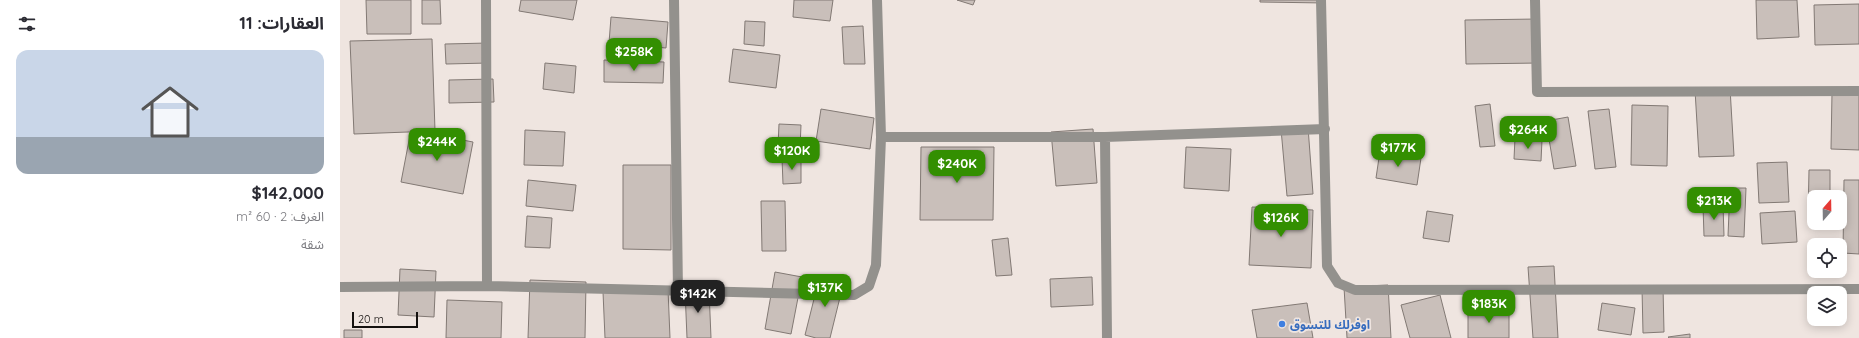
<!DOCTYPE html>
<html lang="ar">
<meta charset="utf-8">
<style>
body{margin:0;font-family:Quicksand,"Noto Sans Arabic",sans-serif;background:#f2f2f3;color:#2b2b33;direction:rtl;height:100vh;display:flex;flex-direction:column;font-size:15px;white-space:nowrap}
*{box-sizing:border-box;margin:0}
p{font-size:13px;color:#7c7c81}
.icon{flex:none;width:22px;height:22px;fill:none;stroke:currentColor;stroke-width:2;stroke-linecap:round;stroke-linejoin:round}
.map{position:relative;flex:1;overflow:hidden;direction:ltr}
.details{display:flex;flex-direction:column;background:#fff;width:340px}
.details>*{flex:none}
.needle{width:26px;rotate:20deg}
.controls{position:absolute;left:1467px;top:190px;display:grid;gap:8px}
.controls a{display:grid;place-items:center;width:40px;height:40px;border-radius:8px;background:#fff;box-shadow:0 2px 10px #0003;font-size:20px}
.scale{position:absolute;left:12px;bottom:10px;width:66px;box-sizing:border-box;padding-left:4px;border:2px solid #14110f;border-top:0;font-size:11px;line-height:14px;white-space:nowrap;color:#14110f;-webkit-text-stroke:3px #efe5e0;paint-order:stroke}
.price{position:absolute;translate:-50% -34px;padding:0 9px;border-radius:8px;background:#338f01;color:#fff;font-size:13px;line-height:26px;filter:drop-shadow(0 1px 2px #0008)}
.price::after{content:'';position:absolute;left:50%;top:24px;width:12px;height:9px;margin-left:-6px;background:inherit;clip-path:polygon(0 0,100% 0,50% 100%)}
.price.selected{background:#222;color:#fff}
ul{padding:0;list-style:none}
li{display:grid;align-content:center;gap:8px;height:212px;padding:0 16px}
li span{display:grid;place-items:center;height:124px;border-radius:12px;color:#555}
li>.icon{margin-inline-start:auto}
span .icon{width:72px;height:72px;fill:#fffc;stroke-width:1}
li b{font-size:17px}
h2{display:flex;justify-content:space-between;align-items:center;height:48px;padding:0 16px;font-size:17px}
main{display:flex;flex:1;min-height:0}
.map>svg:first-child{display:block}
.building{fill:#c9bfba;stroke:#827974}
.lines{fill:none;stroke-linecap:round;stroke-linejoin:round}
.minor{stroke:#93918d;stroke-width:10}
.shop-dot{fill:#3f7fe0;stroke:#efe5e0;stroke-width:1.5}
.labels{text-anchor:middle;dominant-baseline:central;stroke-width:3.5;stroke-linejoin:round;paint-order:stroke}
.shop-label{font-size:12px;font-weight:bold;fill:#366cbe;stroke:#efe5e0;text-anchor:start}
</style>
<main>
<div class="map">
<svg width="1519" height="338" viewBox="0 0 1519 338">
<rect width="100%" height="100%" fill="#efe5e0"/>
<path class="building" d="M 26,0 L 71,0 L 71,34 L 27,34 Z
M 82,0 L 100,0 L 101,24 L 82,24 Z
M 181,0 L 237,0 L 233,20 L 179,11 Z
M 454,0 L 493,0 L 490,21 L 453,17 Z
M 617,0 L 635,0 L 633,5 Z
M 920,0 L 985,0 L 985,3 L 920,2 Z
M 1416,0 L 1457,0 L 1459,37 L 1417,39 Z
M 1519,4 L 1519,44 L 1475,45 L 1474,5 Z
M 271,17 L 328,22 L 326,48 L 269,43 Z
M 1199,19 L 1200,63 L 1126,64 L 1125,20 Z
M 405,21 L 425,22 L 424,46 L 404,44 Z
M 523,26 L 525,64 L 504,64 L 502,27 Z
M 92,39 L 95,131 L 14,134 L 10,41 Z
M 148,43 L 149,63 L 106,64 L 105,44 Z
M 393,49 L 440,55 L 436,88 L 389,82 Z
M 264,60 L 324,62 L 323,83 L 264,82 Z
M 205,63 L 236,66 L 234,93 L 203,89 Z
M 153,79 L 154,102 L 109,103 L 109,80 Z
M 1390,88 L 1394,156 L 1359,157 L 1355,90 Z
M 1492,93 L 1519,94 L 1519,150 L 1491,149 Z
M 1150,104 L 1155,146 L 1140,147 L 1135,106 Z
M 1292,105 L 1328,106 L 1327,166 L 1291,165 Z
M 481,109 L 534,118 L 530,149 L 476,141 Z
M 1269,109 L 1276,167 L 1255,169 L 1248,111 Z
M 1228,117 L 1236,166 L 1214,169 L 1206,121 Z
M 439,124 L 461,125 L 460,148 L 438,146 Z
M 968,127 L 973,194 L 947,196 L 941,129 Z
M 753,129 L 757,183 L 716,186 L 711,132 Z
M 71,130 L 133,142 L 123,194 L 61,182 Z
M 185,130 L 225,132 L 223,166 L 184,165 Z
M 1175,138 L 1202,140 L 1201,161 L 1174,159 Z
M 581,147 L 654,147 L 653,220 L 580,220 Z
M 846,147 L 891,149 L 889,191 L 844,188 Z
M 1040,151 L 1081,158 L 1077,185 L 1036,178 Z
M 442,158 L 461,158 L 461,183 L 443,184 Z
M 1447,162 L 1449,202 L 1419,203 L 1417,163 Z
M 283,165 L 331,165 L 331,250 L 283,249 Z
M 1469,170 L 1490,170 L 1490,197 L 1474,197 L 1474,219 L 1468,219 Z
M 188,180 L 236,185 L 233,211 L 186,206 Z
M 1504,180 L 1519,180 L 1519,254 L 1503,253 Z
M 1390,188 L 1406,188 L 1404,237 L 1388,236 Z
M 421,201 L 445,201 L 446,251 L 422,251 Z
M 1383,205 L 1384,236 L 1364,236 L 1363,206 Z
M 912,207 L 973,210 L 971,268 L 909,265 Z
M 1087,211 L 1113,215 L 1109,242 L 1083,238 Z
M 1455,211 L 1457,242 L 1422,244 L 1420,213 Z
M 187,216 L 212,218 L 210,248 L 185,247 Z
M 668,238 L 672,275 L 656,276 L 652,240 Z
M 1214,266 L 1218,338 L 1193,338 L 1188,267 Z
M 60,269 L 96,271 L 94,317 L 58,315 Z
M 435,272 L 462,277 L 451,334 L 425,329 Z
M 480,275 L 504,281 L 490,338 L 476,338 L 465,335 Z
M 752,277 L 753,305 L 711,307 L 710,279 Z
M 190,280 L 246,282 L 245,338 L 188,338 Z
M 1048,285 L 1051,338 L 1007,338 L 1004,287 Z
M 1323,287 L 1324,332 L 1303,333 L 1302,288 Z
M 328,289 L 330,338 L 265,338 L 263,292 Z
M 345,290 L 369,290 L 371,338 L 347,338 Z
M 1100,295 L 1111,338 L 1070,338 L 1061,305 Z
M 107,300 L 162,302 L 161,338 L 106,338 Z
M 967,303 L 973,338 L 917,338 L 912,310 Z
M 1262,303 L 1295,308 L 1291,335 L 1258,330 Z
M 1169,309 L 1169,338 L 1128,338 L 1128,310 Z
M 4,330 L 22,330 L 22,338 L 4,338 Z
M 1350,334 L 1350,338 L 1329,338 L 1328,337 Z"/>
<g class="lines">
<path class="minor" d="M 146,0 L 147,286
M 334,0 L 338,292
M 981,0 L 987,266 L 998,283 L 1015,290 L 1519,289
M 1195,0 L 1197,92 L 1519,91
M 541,137 L 765,137 L 985,129
M 765,137 L 767,338
M 0,287 L 147,286 L 514,295 L 529,286 L 536,265 L 541,137 L 537,0"/>
</g>
<circle class="shop-dot" cx="942" cy="324" r="4"/>
<g class="labels">
<g class="shop-label">
<text x="950" y="324">اوفرلك للتسوق</text>
</g>
</g>
</svg>
<div class="controls">
<a><svg class="needle" viewBox="-14 -14 28 28"><path d="M0-13l5 13h-10z" fill="#e53935"/><path d="M0 13l5-13h-10z" fill="#7c7c81"/></svg></a>
<a><svg class="icon" aria-label="locate" viewBox="0 0 24 24"><circle cx="12" cy="12" r="6"/><path d="M12 2v4M12 18v4M2 12h4M18 12h4"/></svg></a>
<a><svg class="icon" aria-label="layers" viewBox="0 0 24 24"><path d="M12 4l9 5-9 5-9-5zM3 14l9 5 9-5"/></svg></a>
</div>
<div class="scale">20 m</div>
<b class="price" style="left:294px;top:72px">$258K</b>
<b class="price" style="left:1188px;top:150px">$264K</b>
<b class="price" style="left:97px;top:162px">$244K</b>
<b class="price" style="left:1058px;top:168px">$177K</b>
<b class="price" style="left:452px;top:171px">$120K</b>
<b class="price" style="left:617px;top:184px">$240K</b>
<b class="price" style="left:1374px;top:221px">$213K</b>
<b class="price" style="left:941px;top:238px">$126K</b>
<b class="price" style="left:485px;top:308px">$137K</b>
<b class="price selected" style="left:358px;top:314px">$142K</b>
<b class="price" style="left:1149px;top:324px">$183K</b>
</div>
<section class="details">
<h2>العقارات: 11<svg class="icon" aria-label="filters" viewBox="0 0 24 24"><path d="M4 7h16M4 17h16"/><circle cx="9" cy="7" r="2"/><circle cx="15" cy="17" r="2"/></svg></h2>
<ul>
<li><span style="background:linear-gradient(#c9d6e8 70%,#9aa5b1 0)"><svg class="icon" aria-label="home" viewBox="0 0 24 24"><path d="M3 11l9-7 9 7M6 9v11h12V9"/></svg></span><div><b>$142,000</b><p>الغرف: 2 · 60 m²</p><p>شقة</p></div></li>
</ul>
</section>
</main>
